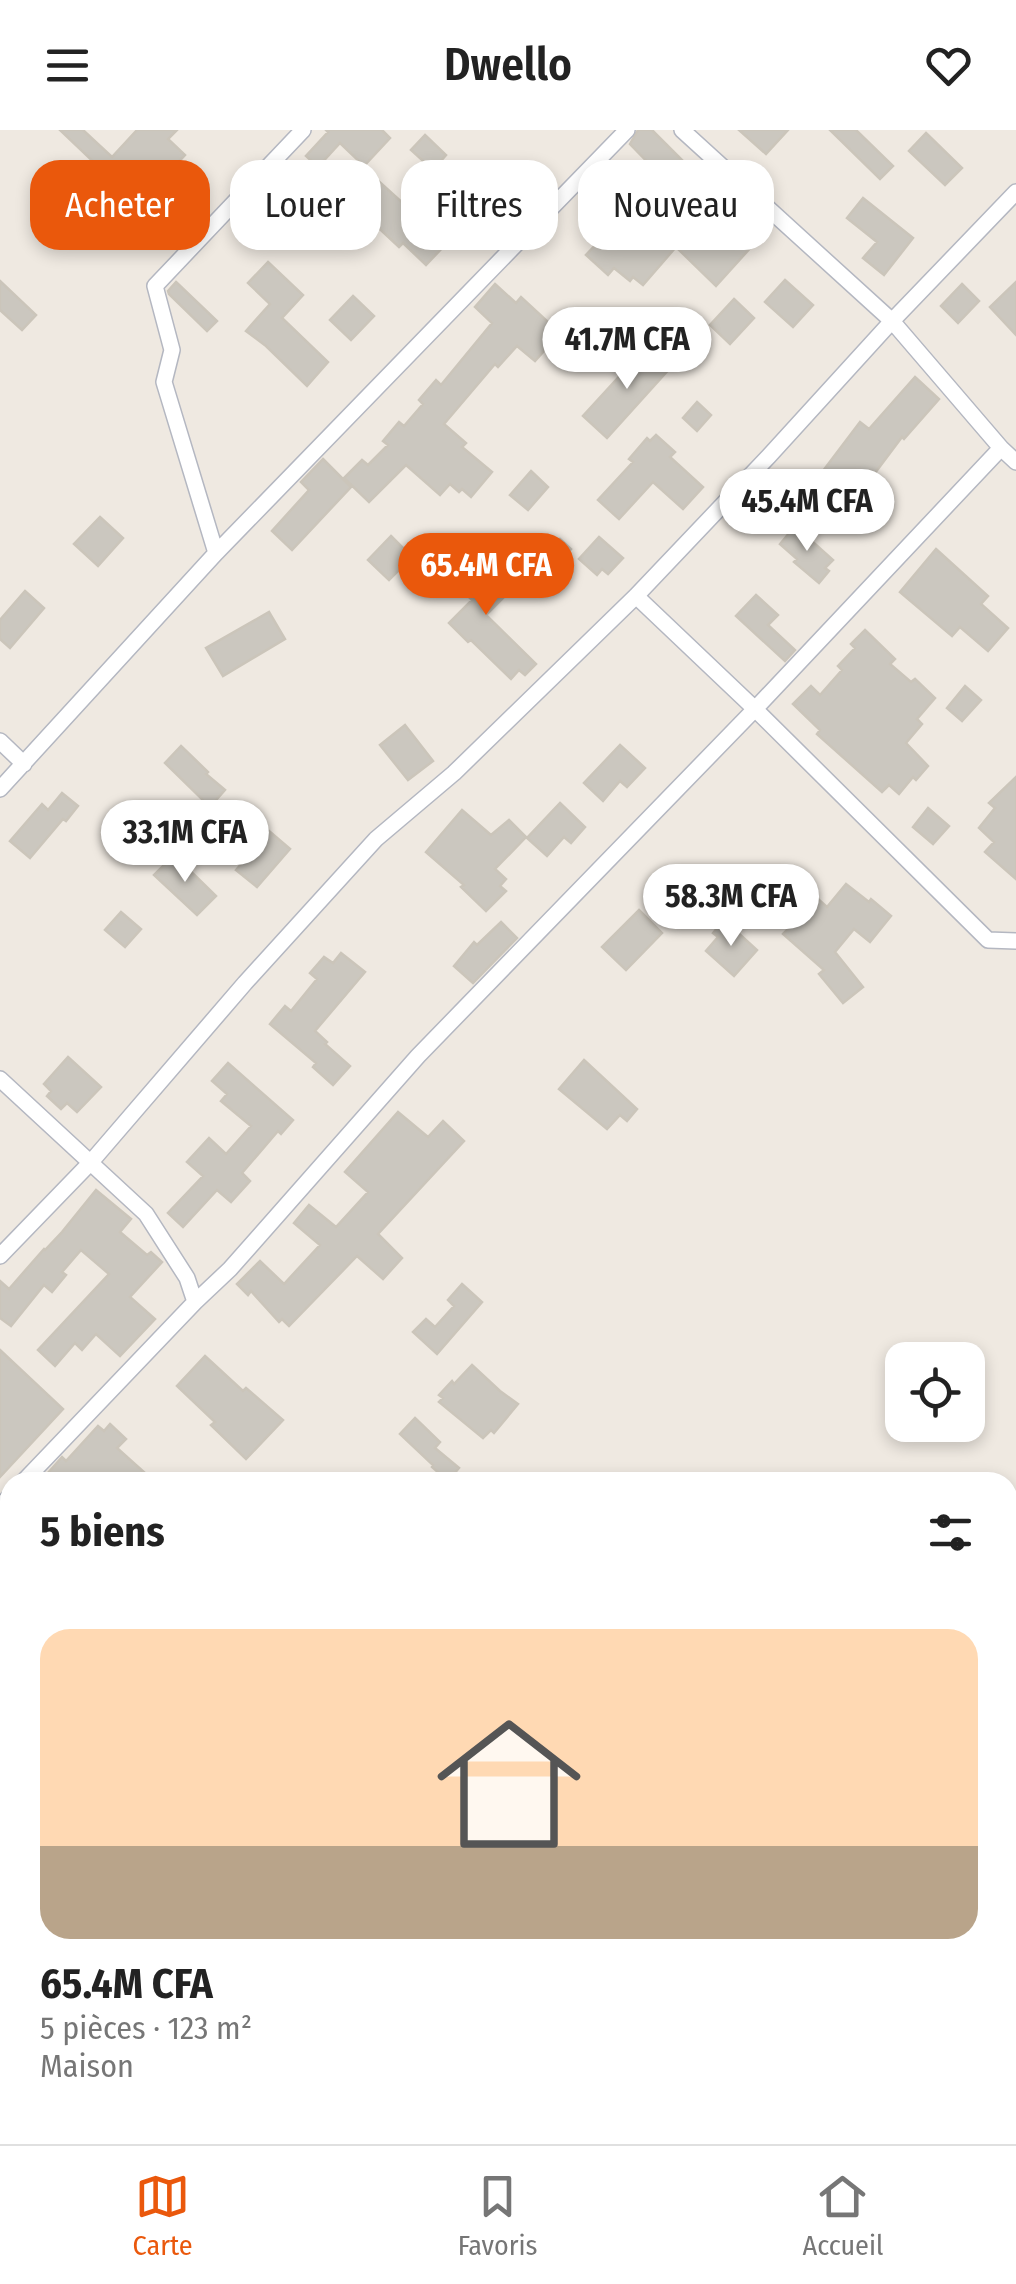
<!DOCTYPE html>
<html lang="fr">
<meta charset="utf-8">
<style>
body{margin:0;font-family:"Fira Sans Condensed",sans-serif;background:#f6f6f6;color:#222;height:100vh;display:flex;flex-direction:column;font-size:38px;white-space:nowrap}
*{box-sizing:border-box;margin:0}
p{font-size:32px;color:#767676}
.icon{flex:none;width:55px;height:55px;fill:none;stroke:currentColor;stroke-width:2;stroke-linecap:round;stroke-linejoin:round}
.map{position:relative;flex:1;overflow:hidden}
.side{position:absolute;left:0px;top:1342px;width:1018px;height:672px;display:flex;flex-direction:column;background:#fff;border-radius:30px 30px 0 0;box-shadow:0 5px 15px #0003}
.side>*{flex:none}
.hud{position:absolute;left:30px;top:30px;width:958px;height:90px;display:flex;gap:20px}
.controls{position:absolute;left:885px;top:1212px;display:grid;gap:20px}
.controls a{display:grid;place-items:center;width:100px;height:100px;border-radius:20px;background:#fff;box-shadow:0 5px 15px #0003;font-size:50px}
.price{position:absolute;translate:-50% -85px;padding:0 22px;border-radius:35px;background:#fff;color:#222;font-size:32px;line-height:65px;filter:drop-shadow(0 2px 5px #0008)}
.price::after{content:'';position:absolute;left:50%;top:60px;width:30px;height:22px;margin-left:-15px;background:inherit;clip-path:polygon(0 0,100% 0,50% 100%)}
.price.current{background:#ea580c;color:#fff}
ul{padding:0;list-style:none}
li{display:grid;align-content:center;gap:20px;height:530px;padding:0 40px}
li span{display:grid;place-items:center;height:310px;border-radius:30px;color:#555}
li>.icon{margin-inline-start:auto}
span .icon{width:180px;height:180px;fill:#fffc;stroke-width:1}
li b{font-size:42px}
h2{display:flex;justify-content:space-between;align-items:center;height:120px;padding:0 40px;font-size:42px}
.chip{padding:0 35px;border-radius:30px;background:#fff;box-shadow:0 5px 15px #0003;font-size:35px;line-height:90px}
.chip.current{background:#ea580c;color:#fff}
header{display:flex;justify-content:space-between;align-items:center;height:130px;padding:0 40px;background:#fff;font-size:45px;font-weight:600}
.menu{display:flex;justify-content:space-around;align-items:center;height:140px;border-top:2px solid #e0e0e0;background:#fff;font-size:28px;color:#767676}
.menu a{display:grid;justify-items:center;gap:5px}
.menu .current{color:#ea580c}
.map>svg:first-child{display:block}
.building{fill:#cbc7bf;stroke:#cbc5ba;stroke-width:2.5}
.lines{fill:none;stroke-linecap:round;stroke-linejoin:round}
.street-casing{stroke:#b4b7c1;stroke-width:18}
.street{stroke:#fff;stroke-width:15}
</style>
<header><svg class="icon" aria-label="menu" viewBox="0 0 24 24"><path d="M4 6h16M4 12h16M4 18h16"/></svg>Dwello<svg class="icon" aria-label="heart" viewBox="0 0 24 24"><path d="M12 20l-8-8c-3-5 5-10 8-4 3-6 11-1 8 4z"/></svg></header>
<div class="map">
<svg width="1016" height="2014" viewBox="0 0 1016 2014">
<rect width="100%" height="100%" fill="#efe9e1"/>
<path class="building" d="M 60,0 L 83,0 L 112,27 L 137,0 L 177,0 L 168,9 L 185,25 L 121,93 L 116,89 L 101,106 L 65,74 L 100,38 Z
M 326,0 L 382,0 L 390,8 L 364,36 L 340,13 L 318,37 L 306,26 L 328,2 Z
M 638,0 L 652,0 L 683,31 L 664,49 L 630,14 Z
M 739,0 L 788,0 L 766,24 Z
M 830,0 L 856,0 L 893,36 L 880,49 Z
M 926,3 L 962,38 L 945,55 L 909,21 Z
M 425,5 L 446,25 L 433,40 L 411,20 Z
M 363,37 L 405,75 L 404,77 L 445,115 L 426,135 L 403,113 L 399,117 L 340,62 Z
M 306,43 L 345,75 L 335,85 L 326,76 L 318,86 L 294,66 L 303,56 L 298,52 Z
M 617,54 L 657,92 L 675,73 L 695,93 L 722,66 L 762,105 L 716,156 L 676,117 L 643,155 L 633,147 L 630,151 L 614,138 L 608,145 L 586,125 L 614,95 L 595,78 Z
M 863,68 L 913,108 L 884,145 L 863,128 L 877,112 L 847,88 Z
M 268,132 L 303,165 L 282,188 L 328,232 L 307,256 L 266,216 L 246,201 L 270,174 L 248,153 Z
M 785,150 L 813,175 L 793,197 L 765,172 Z
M 0,151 L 36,185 L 22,200 L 0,180 Z
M 176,152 L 217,191 L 207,201 L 169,164 L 168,161 Z
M 1016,152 L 1016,205 L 990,177 Z
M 495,154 L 516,173 L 521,167 L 560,203 L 535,231 L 517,216 L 498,237 L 495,234 L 444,294 L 466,313 L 462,317 L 492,342 L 471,367 L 462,359 L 459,362 L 450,354 L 440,365 L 406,335 L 369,372 L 344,348 L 362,330 L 368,335 L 388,315 L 383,311 L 399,292 L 404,296 L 423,274 L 419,270 L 436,250 L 441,255 L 492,193 L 475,177 Z
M 962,154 L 979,171 L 958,193 L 941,176 Z
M 353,166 L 374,186 L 351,210 L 330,190 Z
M 734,169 L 754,188 L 730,214 L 710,195 Z
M 648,215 L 671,237 L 607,308 L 583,286 Z
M 915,247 L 939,269 L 904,309 L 902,307 L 845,383 L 831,373 L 810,395 L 783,369 L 795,358 L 804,366 L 860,292 L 869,299 Z
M 697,272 L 711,285 L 697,301 L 683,288 Z
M 656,305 L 675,322 L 670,327 L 703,357 L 683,379 L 653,352 L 619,389 L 598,370 L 633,332 L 629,329 L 647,308 L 650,311 Z
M 323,329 L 351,357 L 292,420 L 272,401 L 309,360 L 301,352 Z
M 531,341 L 548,357 L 528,380 L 510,365 Z
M 100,387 L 123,408 L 98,436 L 74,414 Z
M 795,396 L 833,430 L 825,438 L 829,441 L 819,453 L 794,432 L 797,429 L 780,414 Z
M 391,406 L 412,427 L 389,450 L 368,430 Z
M 599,407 L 623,428 L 608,444 L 602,439 L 597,445 L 579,429 Z
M 560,409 L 571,419 L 556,436 L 545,426 Z
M 936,419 L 988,466 L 981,474 L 1008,498 L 988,521 L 960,497 L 952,506 L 900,462 Z
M 467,423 L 508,463 L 486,485 L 536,534 L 525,545 L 519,540 L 511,549 L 471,510 L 468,512 L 449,493 L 472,470 L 446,444 Z
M 25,461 L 44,478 L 10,518 L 0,509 L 0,490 Z
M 756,465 L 778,485 L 768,495 L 795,520 L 785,531 L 736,486 Z
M 269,482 L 285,509 L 223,546 L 206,518 Z
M 865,500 L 895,529 L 890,534 L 911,552 L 915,549 L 935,568 L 917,589 L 922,594 L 906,613 L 928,636 L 916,650 L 913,647 L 899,664 L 889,655 L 882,662 L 817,604 L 820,600 L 793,574 L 811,556 L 820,565 L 842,540 L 838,536 L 855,518 L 851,514 Z
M 965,556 L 981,570 L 962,591 L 947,578 Z
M 405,595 L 433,631 L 408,650 L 380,615 Z
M 620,615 L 645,638 L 627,657 L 620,651 L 603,671 L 584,653 Z
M 181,616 L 208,642 L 206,644 L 225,660 L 210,677 L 165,633 Z
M 1016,647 L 1016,749 L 985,722 L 994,712 L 979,698 L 995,678 L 989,673 Z
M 62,663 L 78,676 L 66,691 L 63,689 L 30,728 L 10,711 L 42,674 L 48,680 Z
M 560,673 L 585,697 L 571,713 L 564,707 L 547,726 L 527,708 Z
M 928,678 L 949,696 L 933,714 L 913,697 Z
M 462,680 L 491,705 L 509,690 L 526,707 L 495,739 L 506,749 L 500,756 L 506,761 L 486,781 L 461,757 L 464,755 L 426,722 Z
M 269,701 L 290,719 L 257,757 L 236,740 Z
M 174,725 L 216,766 L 197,785 L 154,745 Z
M 846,754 L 869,772 L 871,769 L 891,786 L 870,812 L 854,799 L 835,822 L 863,857 L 843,873 L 819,844 L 824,840 L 783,804 L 789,798 L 785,795 L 807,770 L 812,774 L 817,768 L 827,777 Z
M 639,780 L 662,803 L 626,840 L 602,817 Z
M 121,782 L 141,799 L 125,817 L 105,800 Z
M 724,790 L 757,820 L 734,846 L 706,821 L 718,807 L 713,803 Z
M 501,792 L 517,808 L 473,853 L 454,836 L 474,812 L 477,815 Z
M 341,823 L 365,842 L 315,901 L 327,912 L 325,914 L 350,936 L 333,955 L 313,937 L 316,933 L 270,894 L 285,876 L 291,881 L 317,849 L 310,843 L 324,827 L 333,833 Z
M 68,927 L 101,957 L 77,982 L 67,973 L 61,979 L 47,966 L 51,961 L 44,954 Z
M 584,930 L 637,979 L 627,991 L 620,985 L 607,999 L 559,959 Z
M 228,933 L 293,990 L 281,1004 L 278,1001 L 242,1043 L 250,1051 L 231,1072 L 217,1060 L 183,1097 L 168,1083 L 203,1046 L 187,1032 L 209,1008 L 226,1024 L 251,996 L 221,971 L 227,964 L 212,951 Z
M 398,982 L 428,1007 L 443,991 L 464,1011 L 378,1104 L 402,1128 L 383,1149 L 357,1126 L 289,1196 L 282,1189 L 279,1192 L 251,1161 L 248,1165 L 237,1154 L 260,1131 L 284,1154 L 320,1115 L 294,1093 L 309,1075 L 336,1097 L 368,1062 L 345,1042 Z
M 96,1060 L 131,1089 L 120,1102 L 147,1125 L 151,1122 L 162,1132 L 130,1167 L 155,1189 L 120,1226 L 96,1204 L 82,1220 L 75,1213 L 55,1236 L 38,1220 L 109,1144 L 81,1120 L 62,1142 L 66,1145 L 52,1162 L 44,1155 L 11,1196 L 0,1188 L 0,1151 L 9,1159 L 44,1119 L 45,1120 L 62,1102 Z
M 462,1154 L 482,1172 L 437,1224 L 413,1202 L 426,1189 L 435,1197 L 454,1176 L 448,1170 Z
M 0,1220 L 63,1279 L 0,1347 Z
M 205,1226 L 243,1261 L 246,1258 L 283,1290 L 246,1329 L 211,1295 L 215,1292 L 177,1256 Z
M 472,1235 L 500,1261 L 518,1274 L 494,1303 L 491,1300 L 483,1308 L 439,1272 L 443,1268 L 439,1265 L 452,1251 L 454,1254 Z
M 415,1288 L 440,1312 L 435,1318 L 459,1338 L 448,1351 L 432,1337 L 433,1335 L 400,1304 Z
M 110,1294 L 126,1309 L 117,1318 L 155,1352 L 40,1352 L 62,1327 L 66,1331 L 98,1296 L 104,1301 Z"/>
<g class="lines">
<defs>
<path id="street" d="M 1001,318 L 1016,332
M 216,423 L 164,252 L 172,220 L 155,156 L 303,0
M 636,466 L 755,579 L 988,810 L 1016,811
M 0,611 L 24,634
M 0,659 L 216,423 L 627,0
M 0,949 L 146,1084 L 187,1148 L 195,1172
M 0,1126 L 91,1032 L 245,853 L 376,709 L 454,643 L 636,466 L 769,326 L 892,191 L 1016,62
M 23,1352 L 195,1172 L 230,1139 L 418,926 L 755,579 L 1001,318 L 892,191 L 682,0
M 0,1377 L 10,1366
M 0,1391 L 10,1401
M 1008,1914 L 1016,1923
M 629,2005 L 638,2014
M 502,2014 L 510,2005"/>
</defs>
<use href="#street" class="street-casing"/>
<use href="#street" class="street"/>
</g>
</svg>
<div class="controls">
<a><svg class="icon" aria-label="locate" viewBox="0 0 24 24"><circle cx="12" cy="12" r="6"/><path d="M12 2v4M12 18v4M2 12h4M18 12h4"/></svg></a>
</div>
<b class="price" style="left:627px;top:262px">41.7M CFA</b>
<b class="price" style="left:807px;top:424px">45.4M CFA</b>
<b class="price current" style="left:486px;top:488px">65.4M CFA</b>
<b class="price" style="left:185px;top:755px">33.1M CFA</b>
<b class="price" style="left:731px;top:819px">58.3M CFA</b>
<div class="hud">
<a class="chip current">Acheter</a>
<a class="chip">Louer</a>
<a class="chip">Filtres</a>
<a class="chip">Nouveau</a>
</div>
<section class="side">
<h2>5 biens<svg class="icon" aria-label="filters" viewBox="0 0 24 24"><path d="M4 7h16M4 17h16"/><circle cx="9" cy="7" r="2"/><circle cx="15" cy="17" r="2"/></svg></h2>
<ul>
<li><span style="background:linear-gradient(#ffd9b3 70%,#b9a48a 0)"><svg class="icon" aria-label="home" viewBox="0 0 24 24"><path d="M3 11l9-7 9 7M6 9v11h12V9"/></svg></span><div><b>65.4M CFA</b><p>5 pièces · 123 m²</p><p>Maison</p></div></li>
</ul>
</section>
</div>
<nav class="menu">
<a class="current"><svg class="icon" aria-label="map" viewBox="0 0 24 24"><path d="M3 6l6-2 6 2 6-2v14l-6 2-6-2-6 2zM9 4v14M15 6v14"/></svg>Carte</a>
<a><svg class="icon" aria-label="saved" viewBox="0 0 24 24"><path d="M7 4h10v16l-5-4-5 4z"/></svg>Favoris</a>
<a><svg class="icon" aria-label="home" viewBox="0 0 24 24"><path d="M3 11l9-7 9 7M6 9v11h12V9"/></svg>Accueil</a>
</nav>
